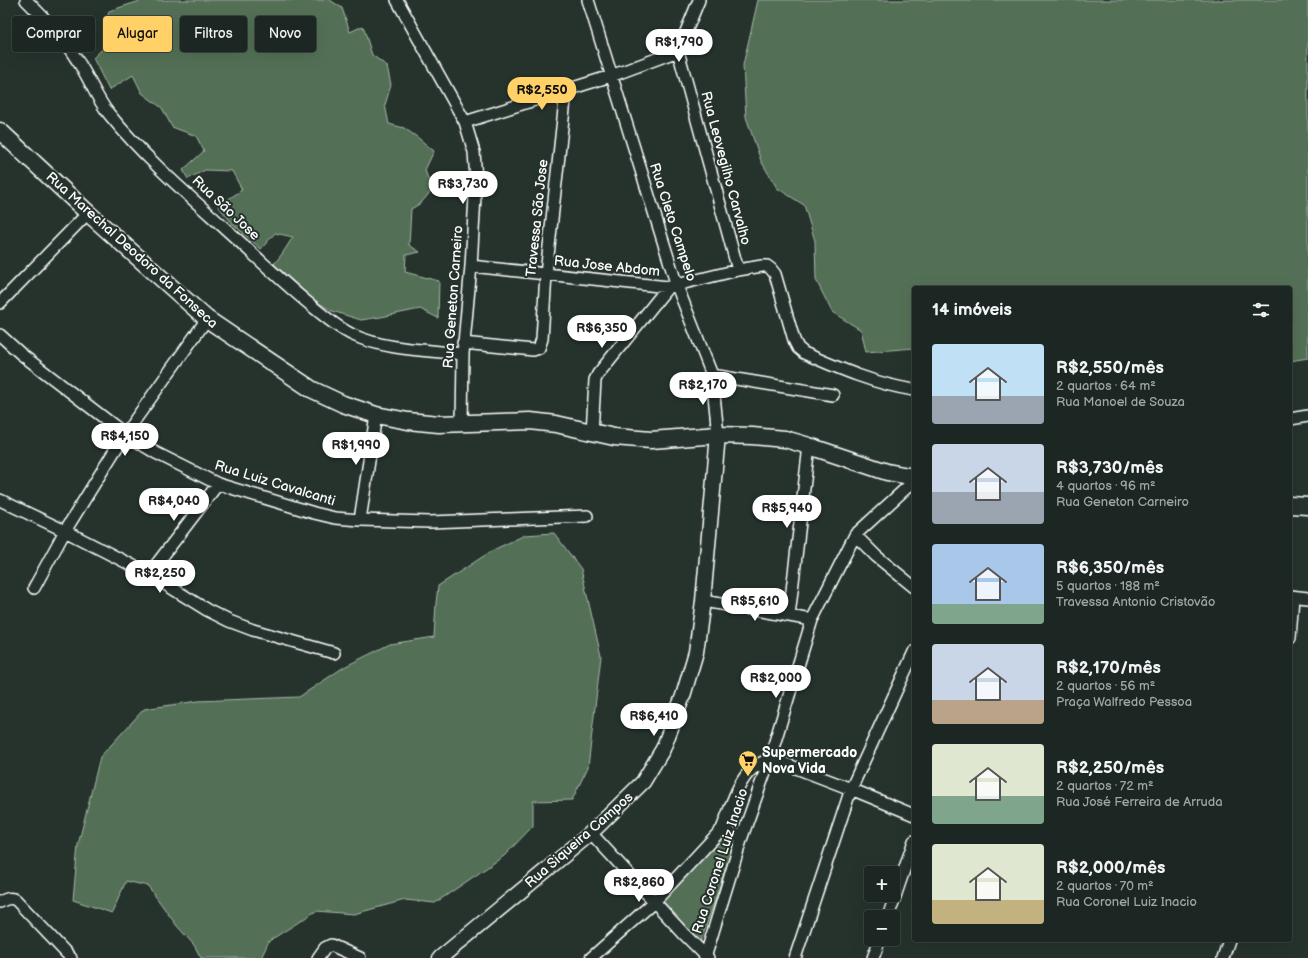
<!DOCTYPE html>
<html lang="pt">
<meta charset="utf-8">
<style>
body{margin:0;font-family:"Balsamiq Sans",sans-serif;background:#252e2a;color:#f1f3f6;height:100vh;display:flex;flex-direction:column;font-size:15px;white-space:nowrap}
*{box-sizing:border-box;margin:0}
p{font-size:13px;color:#a0a5a5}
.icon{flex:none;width:22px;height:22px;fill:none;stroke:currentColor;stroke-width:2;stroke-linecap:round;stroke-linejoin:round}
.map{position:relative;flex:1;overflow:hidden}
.side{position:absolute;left:912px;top:286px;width:380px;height:656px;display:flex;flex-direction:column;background:#1c2622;border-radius:4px;box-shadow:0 4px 16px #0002,0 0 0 1px #3a4340}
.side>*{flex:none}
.guide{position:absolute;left:12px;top:16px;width:380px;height:36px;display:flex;gap:8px}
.tools{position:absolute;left:864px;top:866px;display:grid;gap:8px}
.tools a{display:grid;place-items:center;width:36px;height:36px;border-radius:4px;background:#1c2622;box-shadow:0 4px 16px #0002,0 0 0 1px #3a4340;font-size:20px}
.price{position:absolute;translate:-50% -34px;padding:0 9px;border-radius:14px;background:#fff;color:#222;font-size:13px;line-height:26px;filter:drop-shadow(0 1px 2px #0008)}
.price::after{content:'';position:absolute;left:50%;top:24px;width:12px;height:9px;margin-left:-6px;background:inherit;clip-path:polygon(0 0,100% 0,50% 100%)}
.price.active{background:#ffd166;color:#111}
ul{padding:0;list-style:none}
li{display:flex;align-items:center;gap:12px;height:100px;padding:0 20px}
li span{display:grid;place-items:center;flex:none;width:112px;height:80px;border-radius:4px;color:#555}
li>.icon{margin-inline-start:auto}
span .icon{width:48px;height:48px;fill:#fffc;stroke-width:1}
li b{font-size:17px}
h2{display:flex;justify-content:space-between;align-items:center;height:48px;padding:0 20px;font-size:17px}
.pill{padding:0 14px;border-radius:4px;background:#1c2622;box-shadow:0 4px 16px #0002,0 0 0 1px #3a4340;font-size:14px;line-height:36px}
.pill.active{background:#ffd166;color:#111}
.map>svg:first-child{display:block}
.green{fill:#526f56;stroke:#a8b7aa}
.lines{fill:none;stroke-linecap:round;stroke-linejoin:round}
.minor-casing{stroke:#fff;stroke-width:14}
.tertiary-casing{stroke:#fff;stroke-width:17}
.secondary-casing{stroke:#fff;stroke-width:19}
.minor{stroke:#26332d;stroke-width:11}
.tertiary{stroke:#26332d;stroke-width:14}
.secondary{stroke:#26332d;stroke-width:16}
.labels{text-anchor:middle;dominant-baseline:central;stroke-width:4;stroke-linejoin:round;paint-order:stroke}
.street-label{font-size:14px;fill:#fff;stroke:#26332d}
.poi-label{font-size:14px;font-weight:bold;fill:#fff;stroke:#26332d;text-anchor:start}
</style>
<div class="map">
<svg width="1308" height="958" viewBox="0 0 1308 958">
<rect width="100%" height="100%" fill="#26332d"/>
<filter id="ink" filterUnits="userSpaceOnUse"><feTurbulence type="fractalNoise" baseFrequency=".025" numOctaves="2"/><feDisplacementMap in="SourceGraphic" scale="8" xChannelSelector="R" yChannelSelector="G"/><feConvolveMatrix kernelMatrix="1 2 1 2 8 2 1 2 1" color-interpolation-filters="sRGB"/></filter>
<g filter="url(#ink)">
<path class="green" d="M 143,0 L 330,0 L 342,8 L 350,32 L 363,26 L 372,55 L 387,66 L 391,85 L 385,105 L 389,124 L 404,128 L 417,137 L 434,151 L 425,170 L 432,190 L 421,203 L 411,209 L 409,245 L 420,252 L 406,255 L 405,272 L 439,281 L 438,318 L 420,309 L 381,317 L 361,320 L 332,311 L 314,300 L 274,264 L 282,254 L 293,237 L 275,233 L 261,249 L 233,224 L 218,206 L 242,190 L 232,171 L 205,170 L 188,179 L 183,170 L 204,151 L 196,136 L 172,127 L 162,108 L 142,93 L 133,75 L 109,90 L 93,58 L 112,40 L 106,24 L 109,11 Z
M 758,0 L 1308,0 L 1308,358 L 1290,361 L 1290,288 L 914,288 L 914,348 L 866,352 L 861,330 L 832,312 L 816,280 L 815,241 L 804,205 L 777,188 L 761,161 L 746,117 L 743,65 Z
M 554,533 L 581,569 L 601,656 L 588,767 L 572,800 L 533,801 L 533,826 L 504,856 L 435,903 L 405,900 L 354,914 L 316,911 L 269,941 L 261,958 L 201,958 L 194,945 L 177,926 L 148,886 L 126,881 L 112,913 L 73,900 L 78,845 L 100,757 L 144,709 L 198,701 L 299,697 L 344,667 L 390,644 L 434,637 L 436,603 L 438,586 L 493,550 L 525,535 Z
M 723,838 L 735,843 L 700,943 L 662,900 Z"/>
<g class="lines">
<defs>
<path id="minor" d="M 26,0 C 45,19 63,37 77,60 C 89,77 96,98 109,114 C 147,161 195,201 239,241 C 265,265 290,289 318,311 C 329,320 340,329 353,335 C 385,350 428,350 463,354
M 397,0 L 465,122 L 474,152 L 476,179 L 471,266 L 463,354 L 462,424
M 588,0 L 677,286 L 712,375 L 718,435
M 678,51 L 738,270
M 465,122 L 611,76 L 678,51 L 699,0
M 471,266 L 668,287 L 738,270 L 762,266 L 767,266 L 771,269 L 775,274 L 794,340 L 798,348 L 804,353 C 840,369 875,384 914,390
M 0,303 L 88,213
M 0,335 L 21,354 L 125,434 L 156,453 L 218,484 L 314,513 L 335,518 L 360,520 L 430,522 L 587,516
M 463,343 L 533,350 L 539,348 L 542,339 L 546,274 L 566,91
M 712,375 L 833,395
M 1290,419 L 1308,416
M 592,433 L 595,380 L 598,374 L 668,287
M 0,500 L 65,531 L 149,574 L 207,610 L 229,621 L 253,630 L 334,653
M 360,520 L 376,415
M 855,535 L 876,556 L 914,587
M 149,574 L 218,484
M 34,588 L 65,531 L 125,434 L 207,319
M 1290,596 L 1308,598
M 703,601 L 812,620
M 789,616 L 809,446
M 1290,638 L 1293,597
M 722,829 C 729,812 736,786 749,772 C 755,766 763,762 770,758 L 851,789 L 914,815
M 591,833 L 683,933 L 708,958
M 0,902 C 6,899 10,897 16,900 L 71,958
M 888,917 L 914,841
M 318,958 L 325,948 L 331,945 L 360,958
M 591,958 L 654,902 L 722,829 L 742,837
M 705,958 L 742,837 L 770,758 L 812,620 L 855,535 L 914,481
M 795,958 L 851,789 L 914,652
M 873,958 L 880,939
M 1223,958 L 1229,940"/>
<path id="tertiary" d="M 440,958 L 591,833 L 643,782 L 663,749 L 683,696 L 696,652 L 703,601 L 718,435"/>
<path id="secondary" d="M 0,131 L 88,213 L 207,319 L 311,389 L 343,404 L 376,415 L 408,421 L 439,424 L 530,421 L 556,424 L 614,437 L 651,440 L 718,435 L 752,436 L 785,439 L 809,446 L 887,472 L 914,477
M 1290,505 L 1308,506"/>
</defs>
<use href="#minor" class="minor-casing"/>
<use href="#tertiary" class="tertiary-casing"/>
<use href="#secondary" class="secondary-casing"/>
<use href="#minor" class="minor"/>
<use href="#tertiary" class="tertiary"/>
<use href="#secondary" class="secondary"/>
</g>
</g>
<defs>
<symbol id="supermarket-pin" viewBox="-11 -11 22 30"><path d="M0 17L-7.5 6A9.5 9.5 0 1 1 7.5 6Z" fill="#ffd166" stroke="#26332d"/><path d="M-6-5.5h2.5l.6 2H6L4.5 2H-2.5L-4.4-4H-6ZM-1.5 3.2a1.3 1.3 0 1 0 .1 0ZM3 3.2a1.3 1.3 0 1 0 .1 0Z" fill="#111"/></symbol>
</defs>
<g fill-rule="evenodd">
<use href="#supermarket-pin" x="737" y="749" width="22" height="30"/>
</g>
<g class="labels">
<g class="street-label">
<text transform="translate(726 168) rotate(75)">Rua Leovegilho Carvalho</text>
<text transform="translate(226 208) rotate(43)">Rua São Jose</text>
<text transform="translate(537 218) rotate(-84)">Travessa São Jose</text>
<text transform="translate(673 222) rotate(72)">Rua Cleto Campelo</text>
<text transform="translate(132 250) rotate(42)">Rua Marechal Deodoro da Fonseca</text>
<text transform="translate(607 266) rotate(6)">Rua Jose Abdom</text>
<text transform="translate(453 297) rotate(-86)">Rua Geneton Carneiro</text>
<text transform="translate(275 483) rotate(17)">Rua Luiz Cavalcanti</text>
<text transform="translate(579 840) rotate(-41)">Rua Siqueira Campos</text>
<text transform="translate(720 861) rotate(-72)">Rua Coronel Luiz Inacio</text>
</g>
<g class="poi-label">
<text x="762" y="752">Supermercado<tspan x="762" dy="16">Nova Vida</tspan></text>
</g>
</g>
</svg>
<div class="tools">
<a>+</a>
<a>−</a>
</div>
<b class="price" style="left:679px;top:63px">R$1,790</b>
<b class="price active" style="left:542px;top:111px">R$2,550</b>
<b class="price" style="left:463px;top:205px">R$3,730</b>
<b class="price" style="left:602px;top:349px">R$6,350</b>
<b class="price" style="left:703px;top:406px">R$2,170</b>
<b class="price" style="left:125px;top:457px">R$4,150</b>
<b class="price" style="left:356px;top:466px">R$1,990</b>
<b class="price" style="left:174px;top:522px">R$4,040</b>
<b class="price" style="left:787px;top:529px">R$5,940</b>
<b class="price" style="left:160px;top:594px">R$2,250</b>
<b class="price" style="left:755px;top:622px">R$5,610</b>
<b class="price" style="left:776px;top:699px">R$2,000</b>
<b class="price" style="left:654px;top:737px">R$6,410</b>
<b class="price" style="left:639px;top:903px">R$2,860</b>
<div class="guide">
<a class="pill">Comprar</a>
<a class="pill active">Alugar</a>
<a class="pill">Filtros</a>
<a class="pill">Novo</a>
</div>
<section class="side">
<h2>14 imóveis<svg class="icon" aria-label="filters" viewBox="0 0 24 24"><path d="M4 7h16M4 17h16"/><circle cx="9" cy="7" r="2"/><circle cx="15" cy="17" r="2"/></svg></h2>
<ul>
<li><span style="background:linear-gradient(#bfe0f5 65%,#9aa5b1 0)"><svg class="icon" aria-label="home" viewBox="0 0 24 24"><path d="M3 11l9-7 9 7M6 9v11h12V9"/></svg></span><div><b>R$2,550/mês</b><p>2 quartos · 64 m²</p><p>Rua Manoel de Souza</p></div></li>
<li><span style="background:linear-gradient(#c9d6e8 60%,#9aa5b1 0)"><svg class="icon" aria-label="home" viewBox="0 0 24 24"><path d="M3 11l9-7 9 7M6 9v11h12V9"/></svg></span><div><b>R$3,730/mês</b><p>4 quartos · 96 m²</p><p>Rua Geneton Carneiro</p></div></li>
<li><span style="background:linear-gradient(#a9c7e8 75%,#7fa58c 0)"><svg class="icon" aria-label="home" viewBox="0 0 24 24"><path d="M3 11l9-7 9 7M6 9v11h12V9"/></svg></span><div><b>R$6,350/mês</b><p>5 quartos · 188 m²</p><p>Travessa Antonio Cristovão</p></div></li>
<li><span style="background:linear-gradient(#c9d6e8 70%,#b9a48a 0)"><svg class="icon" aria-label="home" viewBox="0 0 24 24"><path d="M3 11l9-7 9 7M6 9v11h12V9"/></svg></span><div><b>R$2,170/mês</b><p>2 quartos · 56 m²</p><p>Praça Walfredo Pessoa</p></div></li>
<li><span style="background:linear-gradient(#dfe7d0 65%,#7fa58c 0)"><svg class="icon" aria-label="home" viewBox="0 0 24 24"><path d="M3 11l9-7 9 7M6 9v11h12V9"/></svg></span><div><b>R$2,250/mês</b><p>2 quartos · 72 m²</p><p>Rua José Ferreira de Arruda</p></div></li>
<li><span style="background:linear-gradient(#dfe7d0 70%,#c2b280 0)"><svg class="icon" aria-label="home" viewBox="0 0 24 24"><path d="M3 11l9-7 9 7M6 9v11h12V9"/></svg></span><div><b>R$2,000/mês</b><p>2 quartos · 70 m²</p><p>Rua Coronel Luiz Inacio</p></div></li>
</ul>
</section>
</div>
